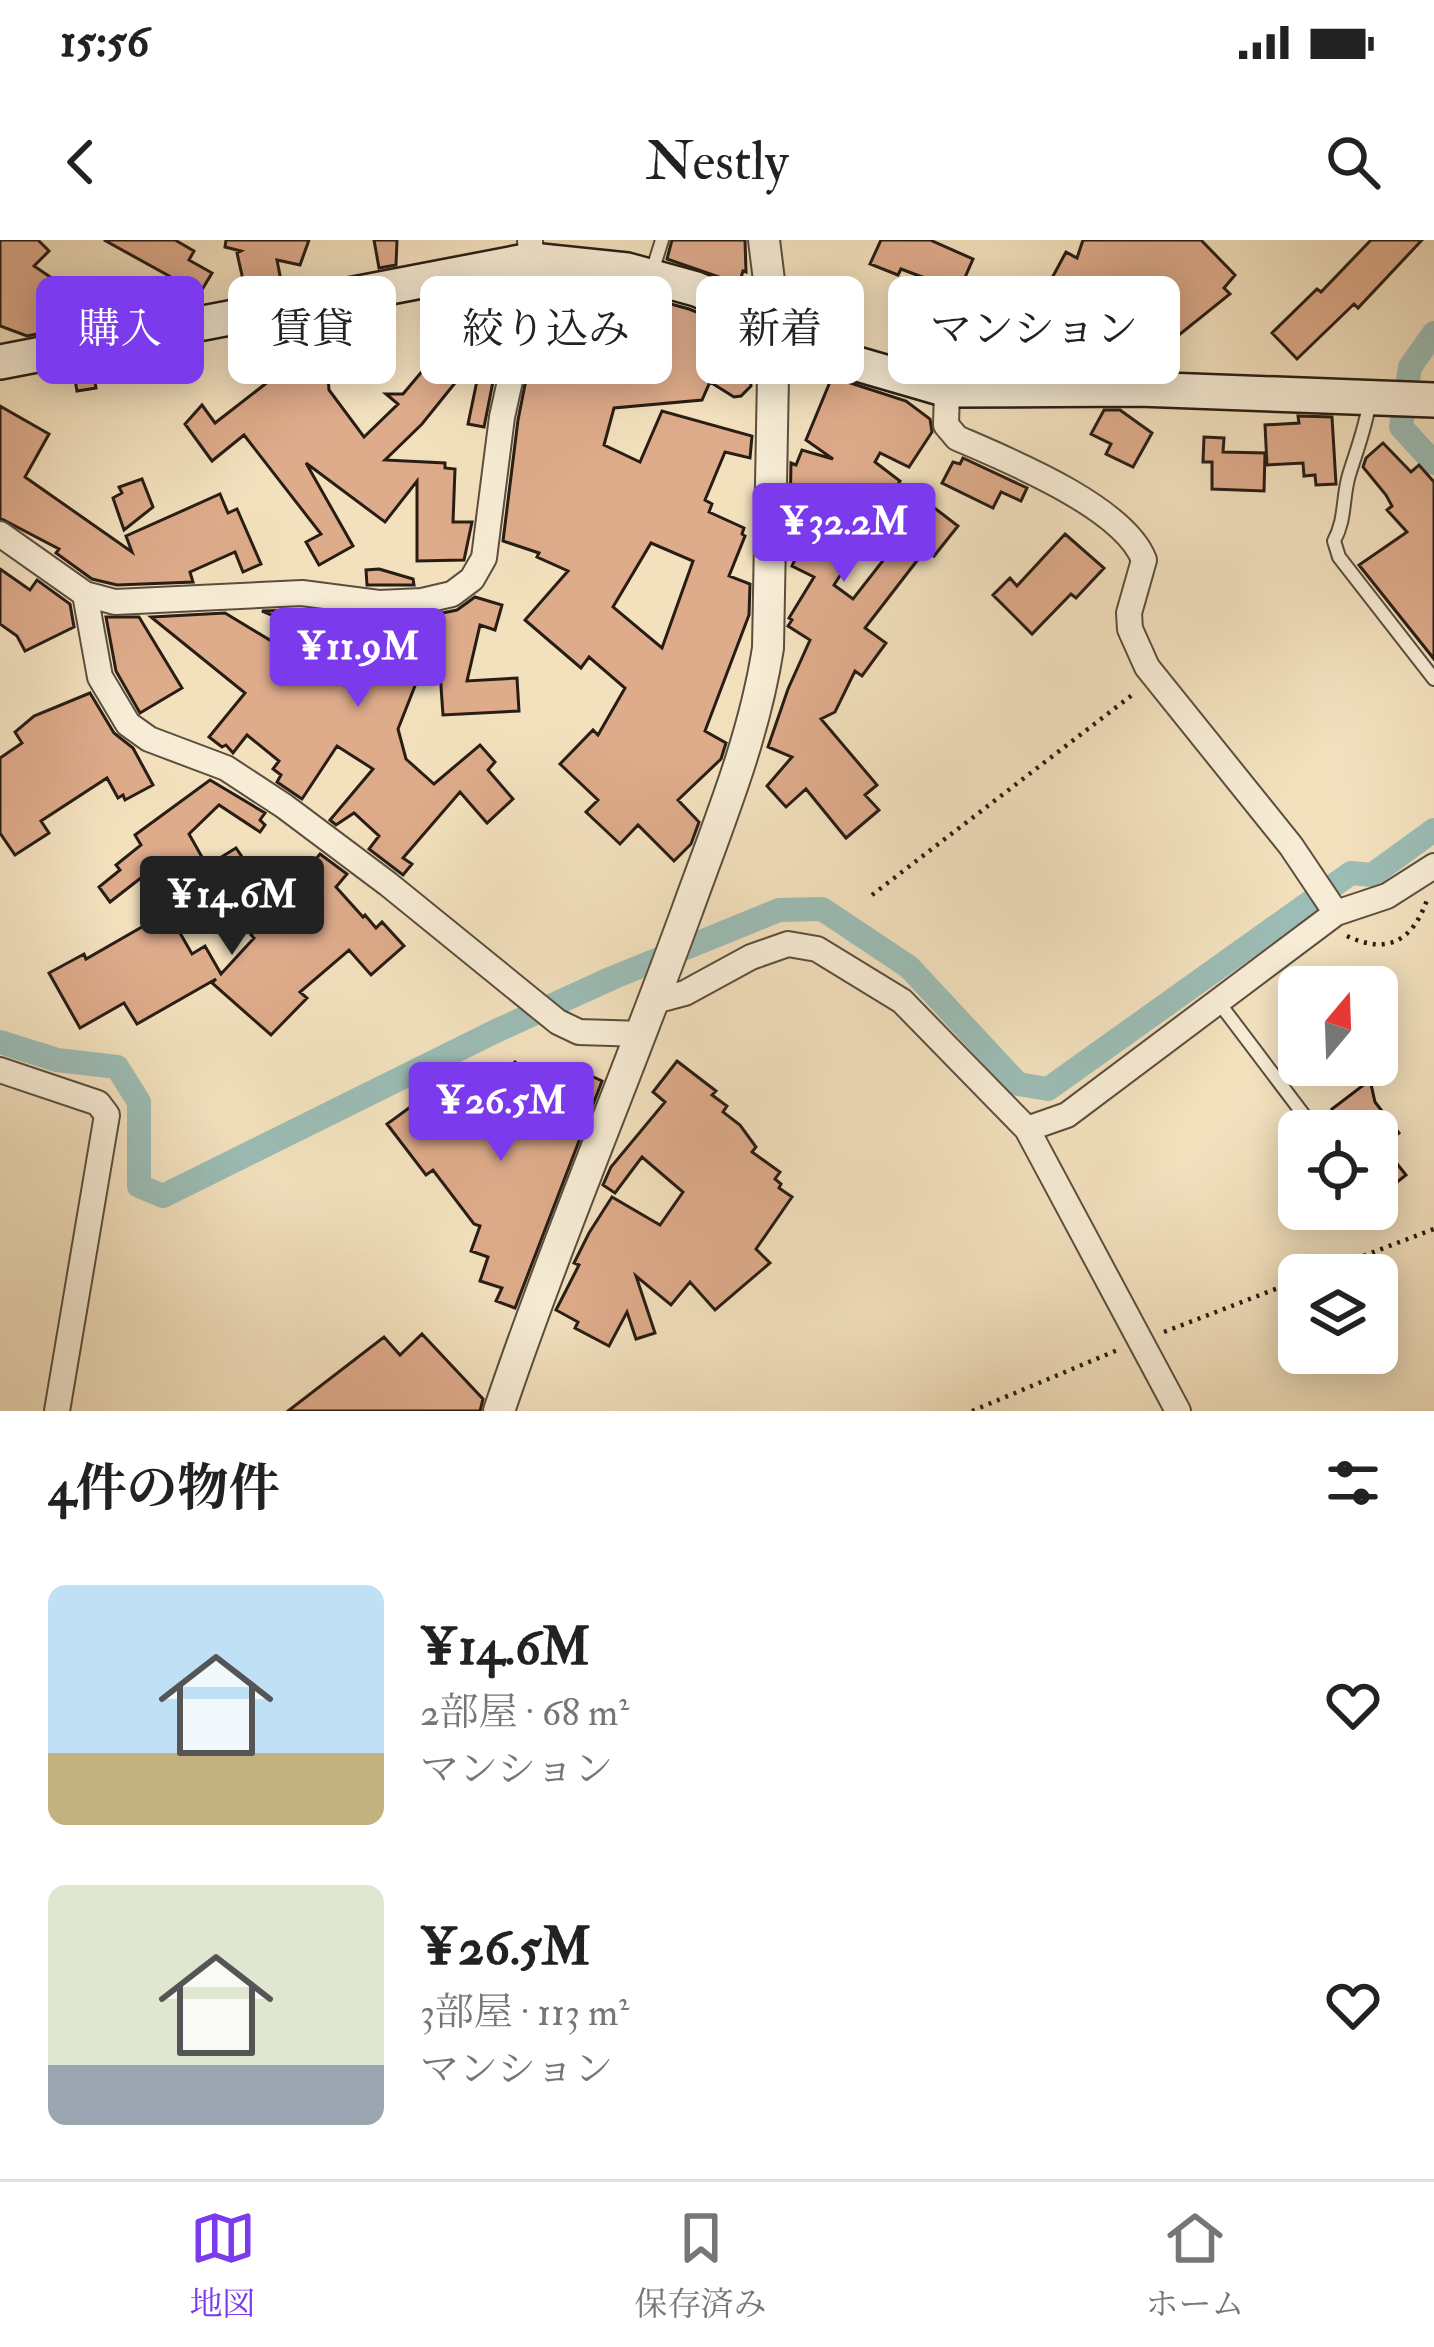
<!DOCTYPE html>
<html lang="ja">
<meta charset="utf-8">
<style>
body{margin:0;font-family:"IM FELL Double Pica","Noto Serif JP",serif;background:#f2f2f2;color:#222;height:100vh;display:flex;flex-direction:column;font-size:45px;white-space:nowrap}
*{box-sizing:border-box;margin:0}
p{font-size:39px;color:#767676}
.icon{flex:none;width:66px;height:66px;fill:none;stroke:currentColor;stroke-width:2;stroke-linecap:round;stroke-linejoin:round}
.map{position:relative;height:1171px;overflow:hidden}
.panel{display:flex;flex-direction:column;background:#fff;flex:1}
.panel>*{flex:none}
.top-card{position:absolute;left:36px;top:36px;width:1362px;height:108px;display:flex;gap:24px}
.needle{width:78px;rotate:19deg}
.controls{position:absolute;left:1278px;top:726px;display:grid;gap:24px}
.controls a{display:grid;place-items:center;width:120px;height:120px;border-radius:18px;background:#fff;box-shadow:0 6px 30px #0003;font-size:60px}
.price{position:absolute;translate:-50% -102px;padding:0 27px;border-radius:12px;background:#7c3aed;color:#fff;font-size:39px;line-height:78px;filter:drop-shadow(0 3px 6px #0008)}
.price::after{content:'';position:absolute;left:50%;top:72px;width:36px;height:27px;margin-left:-18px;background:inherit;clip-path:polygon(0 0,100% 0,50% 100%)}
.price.on{background:#222;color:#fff}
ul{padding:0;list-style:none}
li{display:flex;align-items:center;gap:36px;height:300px;padding:0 48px}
li span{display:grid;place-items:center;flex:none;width:336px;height:240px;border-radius:18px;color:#555}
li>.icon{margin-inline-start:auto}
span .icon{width:144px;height:144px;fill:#fffc;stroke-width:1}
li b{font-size:51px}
h2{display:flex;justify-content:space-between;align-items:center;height:144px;padding:0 48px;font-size:51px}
.tag{padding:0 42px;border-radius:18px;background:#fff;box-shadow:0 6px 30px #0003;font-size:42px;line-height:108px}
.tag.on{background:#7c3aed;color:#fff}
.status{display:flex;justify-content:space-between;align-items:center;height:84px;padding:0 60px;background:#fff;direction:ltr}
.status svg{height:33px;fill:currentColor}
header{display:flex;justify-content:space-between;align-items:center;height:156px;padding:0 48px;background:#fff;font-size:54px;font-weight:600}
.dock{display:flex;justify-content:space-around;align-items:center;height:168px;border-top:3px solid #e0e0e0;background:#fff;font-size:33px;color:#767676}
.dock a{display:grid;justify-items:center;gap:6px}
.dock .on{color:#7c3aed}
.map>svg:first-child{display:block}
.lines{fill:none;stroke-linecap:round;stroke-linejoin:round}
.canal{stroke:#9cbdb6;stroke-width:24}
.building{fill:#deab8b;stroke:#281d14;stroke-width:3;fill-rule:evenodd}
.service-casing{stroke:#5b4e3e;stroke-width:16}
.minor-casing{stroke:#5b4e3e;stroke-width:28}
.tertiary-casing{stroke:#5b4e3e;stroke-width:34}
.secondary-casing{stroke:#281d14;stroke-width:38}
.path{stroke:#281d14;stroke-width:4.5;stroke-dasharray:3 6;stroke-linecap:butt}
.service{stroke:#f7ecd5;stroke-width:12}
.minor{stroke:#f7ecd5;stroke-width:24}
.tertiary{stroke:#f7ecd5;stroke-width:30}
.secondary{stroke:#f7ecd5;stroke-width:33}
</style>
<div class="status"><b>15:56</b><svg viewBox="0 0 49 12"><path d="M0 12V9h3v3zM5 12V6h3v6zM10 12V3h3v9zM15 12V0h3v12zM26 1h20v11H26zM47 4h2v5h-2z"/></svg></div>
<header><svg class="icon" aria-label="back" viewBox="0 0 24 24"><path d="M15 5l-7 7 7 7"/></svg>Nestly<svg class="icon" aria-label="search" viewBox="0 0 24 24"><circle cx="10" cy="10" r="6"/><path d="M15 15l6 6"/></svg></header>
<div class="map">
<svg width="1434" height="1171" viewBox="0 0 1434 1171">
<rect width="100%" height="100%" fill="#f3e1be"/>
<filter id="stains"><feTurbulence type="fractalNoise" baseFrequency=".00167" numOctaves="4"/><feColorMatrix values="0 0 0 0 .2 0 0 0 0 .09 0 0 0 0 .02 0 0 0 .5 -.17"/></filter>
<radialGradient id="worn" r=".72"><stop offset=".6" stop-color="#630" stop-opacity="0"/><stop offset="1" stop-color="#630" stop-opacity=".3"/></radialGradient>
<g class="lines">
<path class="canal" d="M 1434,93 L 1410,127 L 1401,187 L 1434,223
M 0,802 L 57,820 L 117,827 L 139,862 L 139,946 L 163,956 L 496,791 L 612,738 L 779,670 L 822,669 L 909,727 L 1018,844 L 1048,849 L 1351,633 L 1372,635 L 1434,590"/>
</g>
<path class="building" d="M 0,0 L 38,0 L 49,11 L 34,26 L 77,55 L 81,65 L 136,54 L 140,74 L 27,96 L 0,86 Z
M 104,0 L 175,0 L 194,11 L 189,20 L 212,33 L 200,53 Z
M 226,0 L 309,0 L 300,25 L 277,20 L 282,46 L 246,53 L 237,13 L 241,11 L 225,7 Z
M 374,0 L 397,0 L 396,25 L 379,28 Z
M 672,0 L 745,0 L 746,32 L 743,31 L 739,44 L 667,19 Z
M 881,0 L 930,0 L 973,19 L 959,51 L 901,29 L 898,35 L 870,24 Z
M 1083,0 L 1201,0 L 1235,35 L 1224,48 L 1230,54 L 1169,103 L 1142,102 L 1116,71 L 1081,102 L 1100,118 L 1096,128 L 1028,128 L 1061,56 L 1049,50 L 1052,38 L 1066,12 L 1077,18 Z
M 1371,0 L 1422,0 L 1358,68 L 1354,64 L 1297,119 L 1272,93 L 1317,49 L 1321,52 Z
M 545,43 L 641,59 L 642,56 L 689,69 L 739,89 L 725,122 L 750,136 L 751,146 L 741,156 L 734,157 L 710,142 L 702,160 L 614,168 L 604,205 L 640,222 L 662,171 L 752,196 L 750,218 L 725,212 L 705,260 L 712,264 L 709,272 L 744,288 L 742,294 L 745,296 L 729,336 L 750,344 L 749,375 L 705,491 L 726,503 L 721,519 L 678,560 L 699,582 L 691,604 L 674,621 L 638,585 L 620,604 L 586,572 L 598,560 L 560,524 L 593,490 L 598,495 L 625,448 L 589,417 L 581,428 L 525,380 L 568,331 L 537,317 L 539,313 L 503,301 L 518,180 ZM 651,303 L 693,321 L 662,408 L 613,367 Z
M 464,54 L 508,66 L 484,187 L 468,184 L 484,107 L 422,184 L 385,220 L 445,223 L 445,228 L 455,229 L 453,282 L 472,282 L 464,320 L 417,321 L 417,241 L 385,282 L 306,223 L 353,306 L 319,325 L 306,302 L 321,294 L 244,195 L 212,221 L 185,184 L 202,165 L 215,183 L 282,131 L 279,90 L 316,86 L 318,111 L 326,110 L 329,150 L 364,197 L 398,164 L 386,154 L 403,154 L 440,110 L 429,108 L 436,79 L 429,78 L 433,60 Z
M 92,126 L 96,148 L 77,151 L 73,129 Z
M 832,137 L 906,161 L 930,179 L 932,192 L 909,227 L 880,213 L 875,222 L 900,241 L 834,345 L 853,359 L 928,263 L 958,286 L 934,316 L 926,309 L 865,388 L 886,403 L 862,436 L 855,431 L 835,472 L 821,479 L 877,545 L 865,555 L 879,570 L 846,598 L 806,549 L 786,567 L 767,546 L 792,517 L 768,507 L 788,449 L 810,400 L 788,386 L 792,380 L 789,378 L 814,337 L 792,326 L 797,315 L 792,312 L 804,289 L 797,285 L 799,279 L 790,273 L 791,223 L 796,225 L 802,210 L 833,219 L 806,200 Z
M 0,166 L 49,194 L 25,237 L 132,312 L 126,296 L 220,254 L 228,273 L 237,269 L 261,324 L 243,332 L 235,312 L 190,332 L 193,342 L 117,345 L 92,339 L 56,313 L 59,309 L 0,278 Z
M 1104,170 L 1120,170 L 1152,193 L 1133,227 L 1106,214 L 1111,204 L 1091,194 Z
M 1298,176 L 1332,177 L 1336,244 L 1316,245 L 1315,235 L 1304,236 L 1303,223 L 1267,225 L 1265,185 L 1299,183 Z
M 1204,197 L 1224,198 L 1223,212 L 1265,213 L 1264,251 L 1212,249 L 1212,222 L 1203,222 Z
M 1383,203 L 1411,232 L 1419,225 L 1434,242 L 1434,419 L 1359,325 L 1407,292 L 1387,270 L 1392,266 L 1386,255 L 1363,227 L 1366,218 Z
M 963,218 L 1027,248 L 1021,261 L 1001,252 L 993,268 L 942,243 L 953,222 L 960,224 Z
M 142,239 L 153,267 L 124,290 L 113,258 L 122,253 L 119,247 Z
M 1065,294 L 1104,328 L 1076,358 L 1071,354 L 1032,394 L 993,355 L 1010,338 L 1017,346 Z
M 0,329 L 30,350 L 37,340 L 70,364 L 74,387 L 25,411 L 17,396 L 0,384 Z
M 379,329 L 413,339 L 414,345 L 367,345 L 366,330 Z
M 475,357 L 502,365 L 495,390 L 480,385 L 467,441 L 517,438 L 519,471 L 443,475 L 437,390 L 398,489 L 406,519 L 434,544 L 480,505 L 495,522 L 488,530 L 513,559 L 487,583 L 460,552 L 403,618 L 412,624 L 403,635 L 369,609 L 379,596 L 354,573 L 336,585 L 330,580 L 373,529 L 337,506 L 302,559 L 277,542 L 281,535 L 273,529 L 279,521 L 247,495 L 233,513 L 226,505 L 222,507 L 209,497 L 245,453 L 151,377 L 225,373 L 359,454 L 373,417 L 262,371 L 301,370 L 377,379 L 423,377 L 457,370 Z
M 106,377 L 139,377 L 182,448 L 140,473 L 116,431 Z
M 90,453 L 114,493 L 133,508 L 153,545 L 125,560 L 123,555 L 118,558 L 107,538 L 41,581 L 49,593 L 15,615 L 0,593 L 0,518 L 22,503 L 15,492 L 34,476 Z
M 210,540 L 265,573 L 260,580 L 265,585 L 260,592 L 219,565 L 189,594 L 207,626 L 236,608 L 255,636 L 232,651 L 227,644 L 185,667 L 160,623 L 110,662 L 99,647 L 120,630 L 116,625 L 141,605 L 135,595 Z
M 320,614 L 347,634 L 336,647 L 363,677 L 365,675 L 376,688 L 382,682 L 404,706 L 371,735 L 349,710 L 300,752 L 307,758 L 271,795 L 212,743 L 216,739 L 137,784 L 124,763 L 80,788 L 49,733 L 84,714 L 86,719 L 168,672 L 192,714 L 205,706 L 221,734 L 254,698 L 251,695 Z
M 677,821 L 716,851 L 712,855 L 727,866 L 723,872 L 740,885 L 756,907 L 752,912 L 780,932 L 775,939 L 781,944 L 779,948 L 792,957 L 756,1009 L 770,1023 L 715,1070 L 690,1042 L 671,1065 L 636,1036 L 655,1093 L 636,1099 L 627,1072 L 609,1106 L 575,1088 L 578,1082 L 556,1070 L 579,1025 L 574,1023 L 589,993 L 612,957 L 660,985 L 683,952 L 642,917 L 615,953 L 603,945 L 611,927 L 665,862 L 653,852 Z
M 515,822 L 554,870 L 589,835 L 602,841 L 515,1068 L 496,1061 L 502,1048 L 480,1041 L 488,1017 L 471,1011 L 480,986 L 474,984 L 433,930 L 426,935 L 387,884 L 413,865 L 418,872 L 451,848 L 454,852 L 460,847 L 469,859 Z
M 1370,840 L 1375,862 L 1399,893 L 1383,906 L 1406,935 L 1377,958 L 1377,891 L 1349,891 L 1332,869 Z
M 422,1094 L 483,1159 L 480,1171 L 288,1171 L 384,1097 L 400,1115 Z"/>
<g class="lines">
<defs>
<path id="service" d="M 651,35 L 662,0
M 1370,159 C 1366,187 1357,209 1349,235 C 1342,259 1346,279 1334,301 L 1339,317 L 1434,439
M 1220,764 L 1316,891"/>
<path id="minor" d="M 947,150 L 946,185 L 957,198 C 1008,220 1124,267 1144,320 L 1129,373 L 1130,389 L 1147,427 L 1291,606 L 1336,673
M 0,294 L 85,354 L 115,362 L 302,353 L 379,363 L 422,361 L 452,354 L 472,339 L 484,318 L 502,177 L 523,82 L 531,20 L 530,0
M 85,354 L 100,437 L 128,484 L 149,499 L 226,528 L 284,566 L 388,644 L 558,782 L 579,792 L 643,794
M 655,761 L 685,753 L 751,717 L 788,704 L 817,709 L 902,761 L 1027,889 L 1178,1171
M 0,830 L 98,863 L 107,875 L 57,1171
M 1027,889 L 1067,875 L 1336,673 L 1387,656 L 1434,626"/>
<path id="tertiary" d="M 499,1171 C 556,1003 626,838 687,671 C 718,585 754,499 768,408 L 774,81 L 764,0"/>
<path id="secondary" d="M 0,122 L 531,20 L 627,30 L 696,49 L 774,81 L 807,104 L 847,121 L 947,150 L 1139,149 L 1434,160"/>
</defs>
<use href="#service" class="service-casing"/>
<use href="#minor" class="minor-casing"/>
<use href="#tertiary" class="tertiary-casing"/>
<use href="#secondary" class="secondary-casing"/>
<path class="path" d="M 872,655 L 1136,452
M 1347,696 C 1390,716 1414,699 1428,657
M 1313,1035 L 1434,989
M 1164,1092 L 1299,1040
M 972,1171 L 1120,1109"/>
<use href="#service" class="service"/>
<use href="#minor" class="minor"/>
<use href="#tertiary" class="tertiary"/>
<use href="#secondary" class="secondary"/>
</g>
<rect width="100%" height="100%" filter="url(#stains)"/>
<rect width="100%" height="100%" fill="url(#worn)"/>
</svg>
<div class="controls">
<a><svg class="needle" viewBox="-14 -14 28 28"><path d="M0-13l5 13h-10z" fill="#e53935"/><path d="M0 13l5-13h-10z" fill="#767676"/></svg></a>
<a><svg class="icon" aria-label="locate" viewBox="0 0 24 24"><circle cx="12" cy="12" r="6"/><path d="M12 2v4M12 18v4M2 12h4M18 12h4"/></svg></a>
<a><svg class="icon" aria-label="layers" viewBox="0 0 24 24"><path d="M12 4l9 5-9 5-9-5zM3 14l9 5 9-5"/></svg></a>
</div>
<b class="price" style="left:844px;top:345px">¥32.2M</b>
<b class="price" style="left:358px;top:470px">¥11.9M</b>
<b class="price on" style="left:232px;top:718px">¥14.6M</b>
<b class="price" style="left:501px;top:924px">¥26.5M</b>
<div class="top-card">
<a class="tag on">購入</a>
<a class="tag">賃貸</a>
<a class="tag">絞り込み</a>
<a class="tag">新着</a>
<a class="tag">マンション</a>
</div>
</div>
<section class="panel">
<h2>4件の物件<svg class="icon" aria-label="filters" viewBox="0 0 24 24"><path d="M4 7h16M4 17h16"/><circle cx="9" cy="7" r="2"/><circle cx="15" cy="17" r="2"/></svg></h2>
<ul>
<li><span style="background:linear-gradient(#bfe0f5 70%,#c2b280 0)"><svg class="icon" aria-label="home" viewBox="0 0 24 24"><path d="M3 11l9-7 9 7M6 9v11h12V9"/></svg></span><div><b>¥14.6M</b><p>2部屋 · 68 m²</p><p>マンション</p></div><svg class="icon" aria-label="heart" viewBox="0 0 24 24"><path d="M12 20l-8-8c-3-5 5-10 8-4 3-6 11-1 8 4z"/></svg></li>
<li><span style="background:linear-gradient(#dfe7d0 75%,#9aa5b1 0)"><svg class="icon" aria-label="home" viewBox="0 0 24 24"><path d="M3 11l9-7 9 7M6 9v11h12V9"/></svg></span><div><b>¥26.5M</b><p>3部屋 · 113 m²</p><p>マンション</p></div><svg class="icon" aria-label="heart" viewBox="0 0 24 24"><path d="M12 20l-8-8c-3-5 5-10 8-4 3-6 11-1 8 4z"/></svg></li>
</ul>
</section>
<nav class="dock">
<a class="on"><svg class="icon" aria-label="map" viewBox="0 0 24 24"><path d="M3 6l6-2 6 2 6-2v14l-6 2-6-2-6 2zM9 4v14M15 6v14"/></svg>地図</a>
<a><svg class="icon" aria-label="saved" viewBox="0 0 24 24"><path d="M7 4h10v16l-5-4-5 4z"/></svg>保存済み</a>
<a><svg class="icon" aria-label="home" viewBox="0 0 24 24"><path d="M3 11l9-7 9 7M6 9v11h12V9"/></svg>ホーム</a>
</nav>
